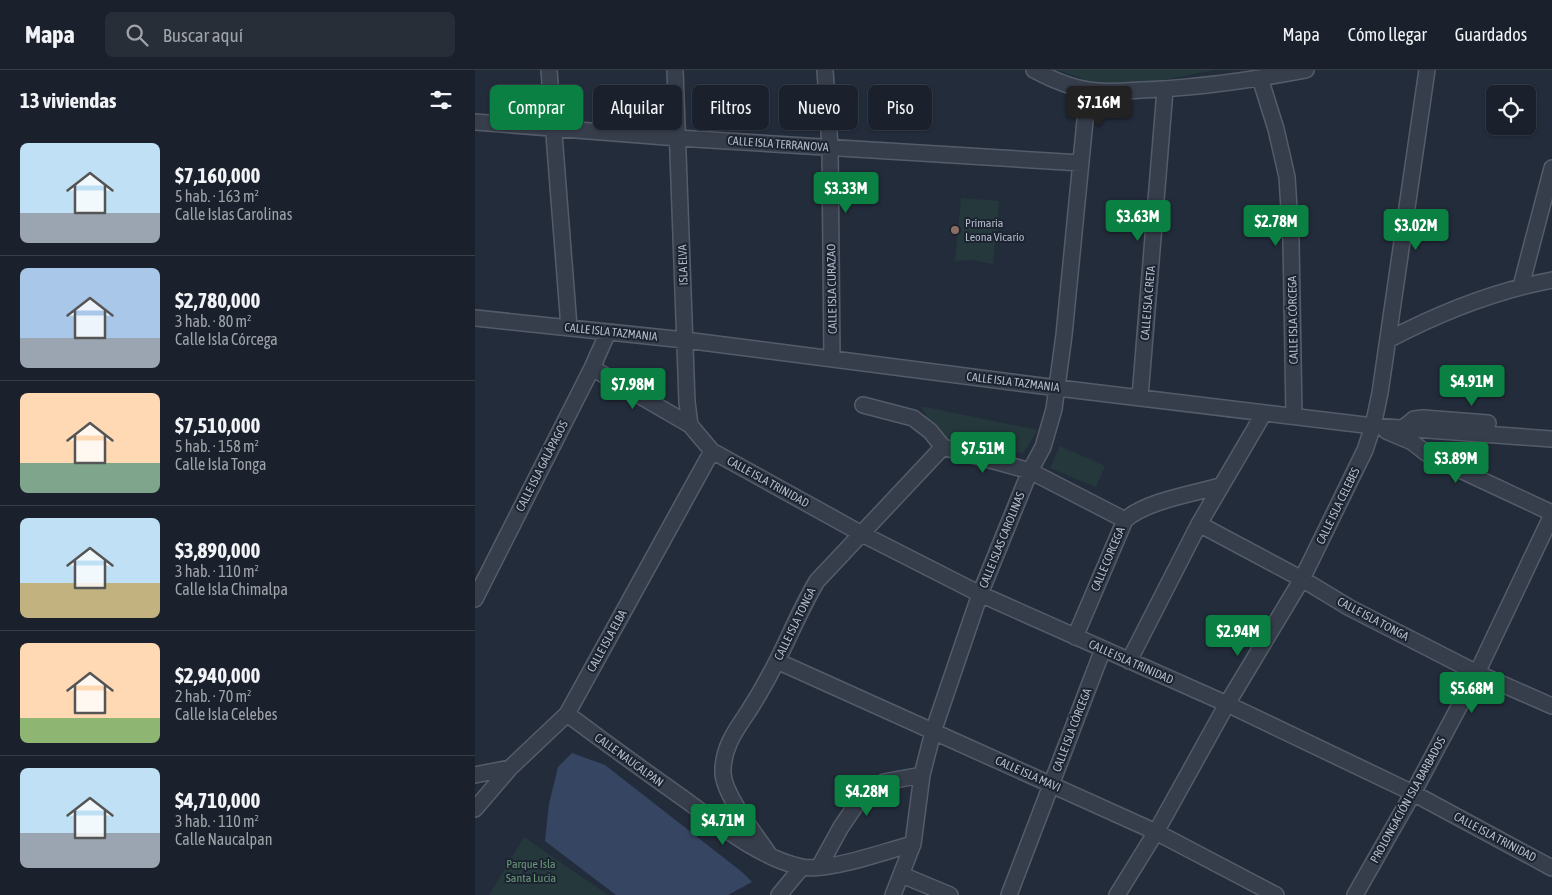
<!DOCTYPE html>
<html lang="es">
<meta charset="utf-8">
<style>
body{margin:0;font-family:"Asap Condensed",sans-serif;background:#272e38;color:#f1f3f6;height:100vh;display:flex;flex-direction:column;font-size:19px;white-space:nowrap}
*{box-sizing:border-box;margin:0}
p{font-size:16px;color:#9fa3a9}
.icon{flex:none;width:28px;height:28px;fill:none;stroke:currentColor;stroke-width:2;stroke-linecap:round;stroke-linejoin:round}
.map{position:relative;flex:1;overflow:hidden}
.sheet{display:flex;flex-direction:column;background:#1a212c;width:475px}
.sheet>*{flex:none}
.banner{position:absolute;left:15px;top:15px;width:475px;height:45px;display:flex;gap:10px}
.fabs{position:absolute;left:1011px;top:15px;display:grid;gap:10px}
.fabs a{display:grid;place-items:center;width:50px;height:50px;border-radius:8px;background:#1a212c;box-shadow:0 1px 4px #0004,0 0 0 1px #383e48;font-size:25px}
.price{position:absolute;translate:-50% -42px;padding:0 11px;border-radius:5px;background:#0b8043;color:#fff;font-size:16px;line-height:32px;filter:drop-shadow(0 1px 2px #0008)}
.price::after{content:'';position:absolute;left:50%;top:30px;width:15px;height:11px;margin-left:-8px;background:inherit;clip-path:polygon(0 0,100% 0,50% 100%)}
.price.active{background:#222;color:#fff}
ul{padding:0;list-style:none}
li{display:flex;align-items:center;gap:15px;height:125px;padding:0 20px}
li+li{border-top:1px solid #383e48}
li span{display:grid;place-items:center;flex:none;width:140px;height:100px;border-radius:8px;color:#555}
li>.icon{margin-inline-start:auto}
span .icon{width:60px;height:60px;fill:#fffc;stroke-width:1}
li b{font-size:21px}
h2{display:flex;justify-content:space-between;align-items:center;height:60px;padding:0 20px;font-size:21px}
.tag{padding:0 18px;border-radius:8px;background:#1a212c;box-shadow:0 1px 4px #0004,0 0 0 1px #383e48;font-size:18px;line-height:45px}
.tag.active{background:#0b8043;color:#fff}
header{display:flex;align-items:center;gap:30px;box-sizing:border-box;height:70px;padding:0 25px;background:#1a212c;border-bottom:1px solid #383e48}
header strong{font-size:24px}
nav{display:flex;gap:28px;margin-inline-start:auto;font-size:18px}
.search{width:350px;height:45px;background:#272e38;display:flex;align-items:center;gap:12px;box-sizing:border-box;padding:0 18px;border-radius:8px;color:#9fa3a9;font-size:19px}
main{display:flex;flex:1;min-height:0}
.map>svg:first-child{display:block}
.green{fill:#25383c}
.water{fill:#364662}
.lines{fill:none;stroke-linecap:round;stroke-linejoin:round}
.minor-casing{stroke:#555c69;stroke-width:18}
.minor{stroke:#373e4b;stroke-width:15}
.education-dot{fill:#8d6e63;stroke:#1c2330;stroke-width:2}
.labels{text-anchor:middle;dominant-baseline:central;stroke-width:4;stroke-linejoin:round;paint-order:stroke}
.street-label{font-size:12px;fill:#b2b9c7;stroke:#1c2330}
.poi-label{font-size:12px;fill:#b2b9c7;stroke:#1c2330;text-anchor:start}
.park-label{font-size:12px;fill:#699877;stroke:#1c2330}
</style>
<header>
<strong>Mapa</strong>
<div class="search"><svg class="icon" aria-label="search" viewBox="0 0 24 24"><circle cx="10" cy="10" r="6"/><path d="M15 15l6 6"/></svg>Buscar aquí</div>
<nav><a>Mapa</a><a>Cómo llegar</a><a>Guardados</a></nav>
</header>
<main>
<section class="sheet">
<h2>13 viviendas<svg class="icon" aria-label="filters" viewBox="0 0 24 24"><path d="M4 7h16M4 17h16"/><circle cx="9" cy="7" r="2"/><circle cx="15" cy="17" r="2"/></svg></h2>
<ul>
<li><span style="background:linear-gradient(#bfe0f5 70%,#9aa5b1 0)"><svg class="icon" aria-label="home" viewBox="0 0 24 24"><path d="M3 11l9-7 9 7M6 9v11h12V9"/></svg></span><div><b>$7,160,000</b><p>5 hab. · 163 m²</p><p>Calle Islas Carolinas</p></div></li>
<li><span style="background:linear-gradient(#a9c7e8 70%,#9aa5b1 0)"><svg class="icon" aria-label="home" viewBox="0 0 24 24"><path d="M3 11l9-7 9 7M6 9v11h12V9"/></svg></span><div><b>$2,780,000</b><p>3 hab. · 80 m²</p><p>Calle Isla Córcega</p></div></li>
<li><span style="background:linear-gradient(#ffd9b3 70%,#7fa58c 0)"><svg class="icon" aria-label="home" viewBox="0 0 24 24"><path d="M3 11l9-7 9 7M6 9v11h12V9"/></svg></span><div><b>$7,510,000</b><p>5 hab. · 158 m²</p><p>Calle Isla Tonga</p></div></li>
<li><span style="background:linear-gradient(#bfe0f5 65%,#c2b280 0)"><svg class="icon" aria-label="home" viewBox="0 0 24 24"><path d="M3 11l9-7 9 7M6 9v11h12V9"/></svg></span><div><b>$3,890,000</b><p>3 hab. · 110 m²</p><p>Calle Isla Chimalpa</p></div></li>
<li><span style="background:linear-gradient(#ffd9b3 75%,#8fb573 0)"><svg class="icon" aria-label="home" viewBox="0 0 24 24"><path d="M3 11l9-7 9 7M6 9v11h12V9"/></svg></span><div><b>$2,940,000</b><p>2 hab. · 70 m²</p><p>Calle Isla Celebes</p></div></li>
<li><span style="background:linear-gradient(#bfe0f5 65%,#9aa5b1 0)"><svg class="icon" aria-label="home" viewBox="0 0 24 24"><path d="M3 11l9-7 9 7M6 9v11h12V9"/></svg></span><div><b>$4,710,000</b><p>3 hab. · 110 m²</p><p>Calle Naucalpan</p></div></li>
</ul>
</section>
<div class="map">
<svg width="1077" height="825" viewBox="0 0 1077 825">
<rect width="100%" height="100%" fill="#232c3b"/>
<path class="green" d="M 583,0 L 740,0 L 661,15 L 619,13 Z
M 486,128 L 524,131 L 518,194 L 498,190 L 480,191 Z
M 446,337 L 451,337 L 563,360 L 548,383 L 467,371 Z
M 585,376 L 630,396 L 621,417 L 575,398 Z
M 49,767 L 133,825 L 14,825 Z"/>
<path class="water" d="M 97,683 L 130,695 L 267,802 L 277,812 L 253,825 L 141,825 L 70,771 L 74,734 L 83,697 Z"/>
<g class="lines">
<defs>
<path id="minor" d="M 74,0 L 94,257
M 200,0 L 212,332 L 215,355 L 237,381 L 387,464 L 505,524 L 752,634 L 938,723 L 1077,798
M 350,0 L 355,77 L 357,289
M 559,0 C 576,9 595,17 613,20 C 631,23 649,21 667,20 C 722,18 777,10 831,0
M 785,8 L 801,59 L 812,107 L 816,171 L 819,346
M 0,52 L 203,68 L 606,93
M 1046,216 L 1077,98
M 0,248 L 210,270 L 583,318 L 898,356 L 1077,369
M 913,270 C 966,242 1019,221 1077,210
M 117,298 L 215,355
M 665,327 L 690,20
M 388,335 L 438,348 L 455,361 L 468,377
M 928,358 L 939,349 L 948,348 L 1013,353
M 911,361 L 937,372 L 951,383 L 966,391 L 1077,443
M 468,377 L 555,401 L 650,450
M 724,454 L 827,509 L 875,538 L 1002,603 L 1077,636
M 0,529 L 117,298 L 133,262
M 600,567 L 650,450 C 671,431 717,424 745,416
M 302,591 L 681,762 L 801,825
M 654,591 L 724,454 L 789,343
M 92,644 C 131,673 171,702 212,731 C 245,755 286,789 327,797 C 353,802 410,781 438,774
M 0,705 L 35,698
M 0,739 L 35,698 L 92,644 L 237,381
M 295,786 C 282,766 250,727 248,704 C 247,679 260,661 273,642 C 284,625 294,607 303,589 C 316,563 327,536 342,511 L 468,377
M 344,797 L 366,757 L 383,732 L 409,712 L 447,705
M 427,805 L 475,825
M 304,825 L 327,797
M 418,825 L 438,774 L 447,705 L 458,662 L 505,524 L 555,401 L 568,377 L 579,339 L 589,265 L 613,20
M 534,825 L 628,579
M 642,825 L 681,762 L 752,634 L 827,509 L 890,380 L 898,356 L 905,323 L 952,0
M 880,825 L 938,723 L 1002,603 L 1077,445"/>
</defs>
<use href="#minor" class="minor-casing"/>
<use href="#minor" class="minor"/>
</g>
<circle class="education-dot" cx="480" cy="160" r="5"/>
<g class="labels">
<g class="street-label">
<text transform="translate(303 74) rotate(4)">CALLE ISLA TERRANOVA</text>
<text transform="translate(208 195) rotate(-92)">ISLA ELVA</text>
<text transform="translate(357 219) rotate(-91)">CALLE ISLA CURAZAO</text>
<text transform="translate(673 233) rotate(-85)">CALLE ISLA CRETA</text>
<text transform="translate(818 250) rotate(-91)">CALLE ISLA CÓRCEGA</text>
<text transform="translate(136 262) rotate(6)">CALLE ISLA TAZMANIA</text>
<text transform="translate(538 312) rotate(7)">CALLE ISLA TAZMANIA</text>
<text transform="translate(67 396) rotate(-63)">CALLE ISLA GALÁPAGOS</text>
<text transform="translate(293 412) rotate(29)">CALLE ISLA TRINIDAD</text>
<text transform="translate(863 436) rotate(-64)">CALLE ISLA CELEBES</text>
<text transform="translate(527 470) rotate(-68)">CALLE ISLAS CAROLINAS</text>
<text transform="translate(633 489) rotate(-67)">CALLE CORCEGA</text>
<text transform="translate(898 549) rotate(28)">CALLE ISLA TONGA</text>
<text transform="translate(320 554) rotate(-64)">CALLE ISLA TONGA</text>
<text transform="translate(132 571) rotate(-61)">CALLE ISLA ELBA</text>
<text transform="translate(656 592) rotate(24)">CALLE ISLA TRINIDAD</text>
<text transform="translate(597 660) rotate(-69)">CALLE ISLA CÓRCEGA</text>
<text transform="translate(154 690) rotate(36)">CALLE NAUCALPAN</text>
<text transform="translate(553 704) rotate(24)">CALLE ISLA MAVI</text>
<text transform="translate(933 730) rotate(-61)">PROLONGACIÓN ISLA BARBADOS</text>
<text transform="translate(1020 767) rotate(28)">CALLE ISLA TRINIDAD</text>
</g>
<g class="poi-label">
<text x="490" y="153">Primaria<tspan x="490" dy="14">Leona Vicario</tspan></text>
</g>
<g class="park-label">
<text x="56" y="794">Parque Isla<tspan x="56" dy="14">Santa Lucia</tspan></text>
</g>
</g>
</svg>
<div class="fabs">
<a><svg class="icon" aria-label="locate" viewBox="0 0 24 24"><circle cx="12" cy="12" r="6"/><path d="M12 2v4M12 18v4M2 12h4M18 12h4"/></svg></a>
</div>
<b class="price active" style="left:624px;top:58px">$7.16M</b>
<b class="price" style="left:371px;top:144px">$3.33M</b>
<b class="price" style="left:663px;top:172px">$3.63M</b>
<b class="price" style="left:801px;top:177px">$2.78M</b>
<b class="price" style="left:941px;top:181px">$3.02M</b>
<b class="price" style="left:997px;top:337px">$4.91M</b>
<b class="price" style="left:158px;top:340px">$7.98M</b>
<b class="price" style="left:508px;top:404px">$7.51M</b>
<b class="price" style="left:981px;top:414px">$3.89M</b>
<b class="price" style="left:763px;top:587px">$2.94M</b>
<b class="price" style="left:997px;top:644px">$5.68M</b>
<b class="price" style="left:392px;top:747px">$4.28M</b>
<b class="price" style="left:248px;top:776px">$4.71M</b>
<div class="banner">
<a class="tag active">Comprar</a>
<a class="tag">Alquilar</a>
<a class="tag">Filtros</a>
<a class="tag">Nuevo</a>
<a class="tag">Piso</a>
</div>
</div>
</main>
